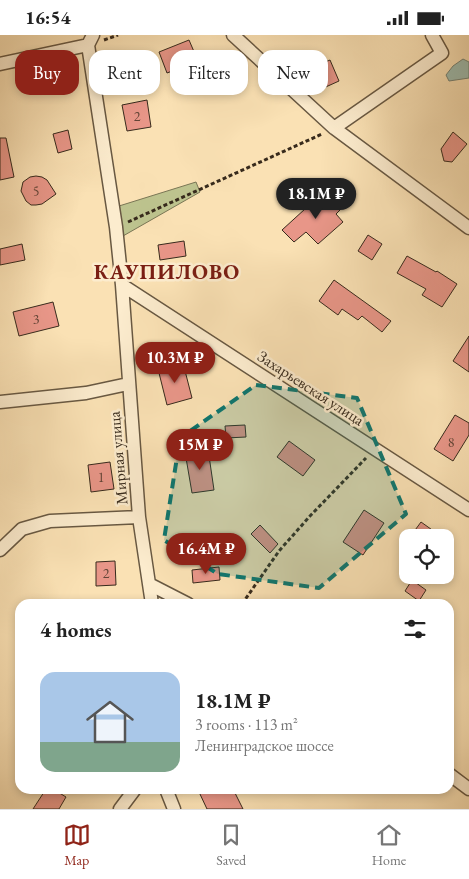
<!DOCTYPE html>
<meta charset="utf-8">
<style>
body{margin:0;font-family:"EB Garamond",serif;background:#f6f6f6;color:#222;height:100vh;display:flex;flex-direction:column;font-size:19px;white-space:nowrap}
*{box-sizing:border-box;margin:0}
p{font-size:16px;color:#767676}
.icon{flex:none;width:28px;height:28px;fill:none;stroke:currentColor;stroke-width:2;stroke-linecap:round;stroke-linejoin:round}
.map{position:relative;flex:1;overflow:hidden}
.sheet{position:absolute;left:15px;top:564px;width:439px;height:195px;display:flex;flex-direction:column;background:#fff;border-radius:15px;box-shadow:0 2px 8px #0003}
.sheet>*{flex:none}
.banner{position:absolute;left:15px;top:15px;width:440px;height:45px;display:flex;gap:10px}
.fabs{position:absolute;left:399px;top:494px;display:grid;gap:10px}
.fabs a{display:grid;place-items:center;width:55px;height:55px;border-radius:10px;background:#fff;box-shadow:0 2px 8px #0003;font-size:25px}
.price{position:absolute;translate:-50% -42px;padding:0 11px;border-radius:18px;background:#8f2418;color:#fff;font-size:16px;line-height:32px;filter:drop-shadow(0 1px 2px #0008)}
.price::after{content:'';position:absolute;left:50%;top:30px;width:15px;height:11px;margin-left:-8px;background:inherit;clip-path:polygon(0 0,100% 0,50% 100%)}
.price.on{background:#222;color:#fff}
ul{padding:0;list-style:none}
li{display:flex;align-items:center;gap:15px;height:125px;padding:0 25px}
li span{display:grid;place-items:center;flex:none;width:140px;height:100px;border-radius:15px;color:#555}
li>.icon{margin-inline-start:auto}
span .icon{width:60px;height:60px;fill:#fffc;stroke-width:1}
li b{font-size:21px}
h2{display:flex;justify-content:space-between;align-items:center;height:60px;padding:0 25px;font-size:21px}
.pill{padding:0 18px;border-radius:15px;background:#fff;box-shadow:0 2px 8px #0003;font-size:18px;line-height:45px}
.pill.on{background:#8f2418;color:#fff}
.status{display:flex;justify-content:space-between;align-items:center;height:35px;padding:0 25px;background:#fff;direction:ltr}
.status svg{height:14px;fill:currentColor}
.tab-bar{display:flex;justify-content:space-around;align-items:center;height:70px;border-top:1px solid #e0e0e0;background:#fff;font-size:14px;color:#767676}
.tab-bar a{display:grid;justify-items:center;gap:2px}
.tab-bar .on{color:#8f2418}
.map>svg:first-child{display:block}
.green{fill:#bdc38e;stroke:#7a7655}
.water{fill:#9ebdb0;stroke:#758275}
.building{fill:#e89688;stroke:#372a1c}
.lines{fill:none;stroke-linecap:round;stroke-linejoin:round}
.minor-casing{stroke:#685842;stroke-width:15}
.path{stroke:#372a1c;stroke-width:3;stroke-dasharray:4 2.5;stroke-linecap:butt}
.minor{stroke:#fcecce;stroke-width:12}
.marked{fill:#0f766e;fill-opacity:0.2;stroke:#0f766e;stroke-width:4;stroke-dasharray:10 6;stroke-linejoin:round}
.labels{text-anchor:middle;dominant-baseline:central;stroke-width:5;stroke-linejoin:round;paint-order:stroke}
.number-label{font-size:14px;fill:#634537}
.street-label{font-size:16px;fill:#372a1c;stroke:#fcecce}
.district-label{font-size:21px;font-weight:bold;letter-spacing:1px;fill:#7a1f14;stroke:#fcecce}
</style>
<div class="status"><b>16:54</b><svg viewBox="0 0 49 12"><path d="M0 12V9h3v3zM5 12V6h3v6zM10 12V3h3v9zM15 12V0h3v12zM26 1h20v11H26zM47 4h2v5h-2z"/></svg></div>
<div class="map">
<svg width="469" height="774" viewBox="0 0 469 774">
<rect width="100%" height="100%" fill="#fae1b4"/>
<filter id="stains"><feTurbulence type="fractalNoise" baseFrequency=".004" numOctaves="4"/><feColorMatrix values="0 0 0 0 .2 0 0 0 0 .09 0 0 0 0 .02 0 0 0 .5 -.17"/></filter>
<radialGradient id="worn" r=".72"><stop offset=".6" stop-color="#630" stop-opacity="0"/><stop offset="1" stop-color="#630" stop-opacity=".3"/></radialGradient>
<path class="green" d="M 196,147 L 200,157 L 123,201 L 119,171 Z"/>
<path class="water" d="M 463,24 L 469,27 L 469,43 L 449,46 L 446,40 L 453,31 Z"/>
<path class="building" d="M 189,5 L 198,26 L 167,38 L 159,17 Z
M 330,25 L 339,46 L 319,55 L 309,34 Z
M 147,65 L 151,92 L 127,96 L 122,70 Z
M 68,95 L 72,114 L 58,118 L 53,99 Z
M 453,97 L 467,109 L 452,127 L 444,126 L 441,114 Z
M 0,103 L 6,103 L 14,142 L 0,145 Z
M 36,141 L 42,142 L 47,145 L 56,159 L 42,169 L 36,170 L 31,170 L 26,166 L 21,156 L 23,147 L 30,142 Z
M 331,159 L 343,172 L 336,179 L 343,187 L 318,209 L 306,197 L 294,207 L 282,195 L 317,163 L 322,167 Z
M 368,200 L 382,209 L 372,225 L 358,216 Z
M 184,206 L 186,221 L 160,225 L 158,210 Z
M 22,209 L 25,225 L 0,230 L 0,214 Z
M 407,221 L 436,237 L 437,236 L 457,249 L 442,272 L 422,260 L 426,254 L 397,238 Z
M 334,245 L 391,286 L 382,297 L 362,281 L 358,285 L 342,274 L 338,280 L 319,266 Z
M 53,267 L 59,291 L 19,301 L 13,277 Z
M 469,301 L 469,337 L 453,326 Z
M 183,328 L 192,363 L 167,370 L 158,334 Z
M 455,380 L 469,388 L 469,400 L 453,426 L 434,414 Z
M 245,390 L 246,402 L 226,403 L 225,391 Z
M 289,406 L 315,425 L 303,441 L 277,422 Z
M 208,414 L 214,455 L 192,458 L 185,417 Z
M 110,427 L 114,454 L 91,457 L 88,430 Z
M 364,475 L 384,488 L 363,520 L 343,507 Z
M 421,487 L 442,502 L 410,502 Z
M 260,490 L 278,509 L 270,518 L 251,499 Z
M 115,526 L 116,550 L 96,551 L 96,527 Z
M 219,532 L 220,545 L 193,548 L 192,535 Z
M 412,545 L 426,555 L 419,566 L 405,556 Z
M 46,754 L 53,754 L 66,762 L 59,774 L 33,774 Z
M 206,754 L 233,754 L 243,774 L 207,774 L 199,757 Z"/>
<g class="lines">
<defs>
<path id="minor" d="M 93,0 L 88,10 L 116,192 L 122,250 L 139,482 L 152,569
M 233,0 L 334,93 L 469,193
M 0,29 L 88,10
M 334,93 L 442,18 L 432,0
M 122,250 L 469,475
M 0,367 L 86,358 L 128,349
M 0,515 L 22,494 L 50,486 L 139,482
M 149,549 L 188,569
M 449,739 L 469,754
M 166,754 L 174,774
M 120,774 L 135,754"/>
</defs>
<use href="#minor" class="minor-casing"/>
<path class="path" d="M 104,5 L 118,0
M 128,187 L 322,99
M 242,569 L 279,516 L 310,481 L 366,423"/>
<use href="#minor" class="minor"/>
</g>
<path class="marked" d="M 256,350 L 357,363 L 406,479 L 319,553 L 218,539 L 164,505 L 180,403 Z"/>
<g class="labels">
<g class="number-label">
<text x="137" y="81">2</text>
<text x="36" y="156">5</text>
<text x="36" y="284">3</text>
<text x="451" y="407">8</text>
<text x="101" y="442">1</text>
<text x="106" y="538">2</text>
</g>
<g class="street-label">
<text transform="translate(311 353) rotate(33)">Захарьевская улица</text>
<text transform="translate(118 423) rotate(-95)">Мирная улица</text>
</g>
<g class="district-label">
<text x="167" y="236">КАУПИЛОВО</text>
</g>
</g>
<rect width="100%" height="100%" filter="url(#stains)"/>
<rect width="100%" height="100%" fill="url(#worn)"/>
</svg>
<div class="fabs">
<a><svg class="icon" aria-label="locate" viewBox="0 0 24 24"><circle cx="12" cy="12" r="6"/><path d="M12 2v4M12 18v4M2 12h4M18 12h4"/></svg></a>
</div>
<b class="price on" style="left:316px;top:185px">18.1M ₽</b>
<b class="price" style="left:175px;top:349px">10.3M ₽</b>
<b class="price" style="left:200px;top:436px">15M ₽</b>
<b class="price" style="left:206px;top:540px">16.4M ₽</b>
<div class="banner">
<a class="pill on">Buy</a>
<a class="pill">Rent</a>
<a class="pill">Filters</a>
<a class="pill">New</a>
</div>
<section class="sheet">
<h2>4 homes<svg class="icon" aria-label="filters" viewBox="0 0 24 24"><path d="M4 7h16M4 17h16"/><circle cx="9" cy="7" r="2"/><circle cx="15" cy="17" r="2"/></svg></h2>
<ul>
<li><span style="background:linear-gradient(#a9c7e8 70%,#7fa58c 0)"><svg class="icon" aria-label="home" viewBox="0 0 24 24"><path d="M3 11l9-7 9 7M6 9v11h12V9"/></svg></span><div><b>18.1M ₽</b><p>3 rooms · 113 m²</p><p>Ленинградское шоссе</p></div></li>
</ul>
</section>
</div>
<nav class="tab-bar">
<a class="on"><svg class="icon" aria-label="map" viewBox="0 0 24 24"><path d="M3 6l6-2 6 2 6-2v14l-6 2-6-2-6 2zM9 4v14M15 6v14"/></svg>Map</a>
<a><svg class="icon" aria-label="saved" viewBox="0 0 24 24"><path d="M7 4h10v16l-5-4-5 4z"/></svg>Saved</a>
<a><svg class="icon" aria-label="home" viewBox="0 0 24 24"><path d="M3 11l9-7 9 7M6 9v11h12V9"/></svg>Home</a>
</nav>
